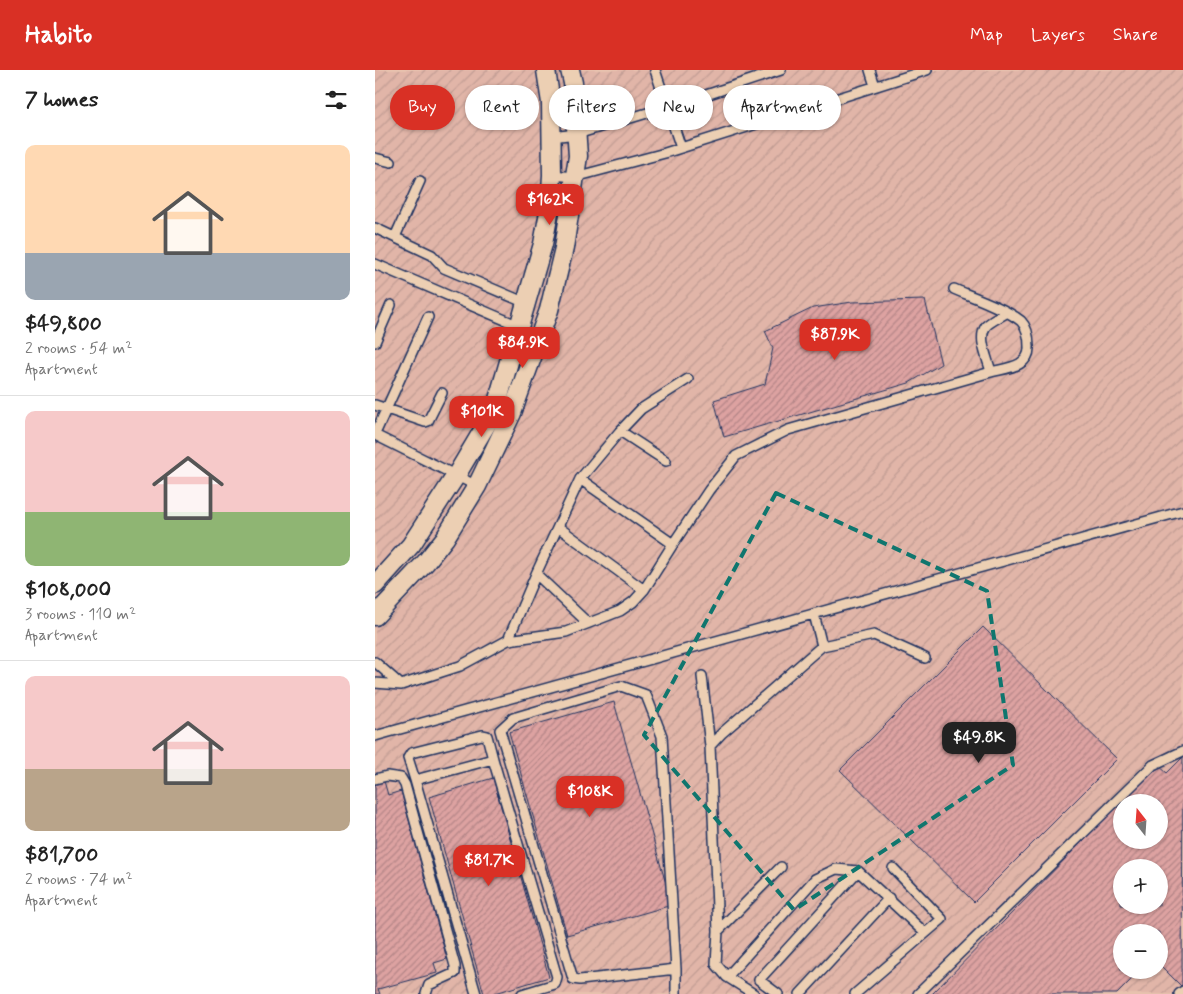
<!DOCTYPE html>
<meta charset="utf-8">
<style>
body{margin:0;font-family:Mynerve,sans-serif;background:#f2f2f2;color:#222;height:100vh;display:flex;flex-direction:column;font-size:19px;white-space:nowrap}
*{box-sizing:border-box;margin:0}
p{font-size:16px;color:#767676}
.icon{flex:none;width:28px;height:28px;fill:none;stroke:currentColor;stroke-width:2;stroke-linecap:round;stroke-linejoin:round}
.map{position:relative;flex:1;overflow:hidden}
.drawer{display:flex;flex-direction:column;background:#fff;width:375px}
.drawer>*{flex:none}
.top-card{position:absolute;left:15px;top:15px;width:475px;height:45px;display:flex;gap:10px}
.needle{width:32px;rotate:343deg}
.fabs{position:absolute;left:738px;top:724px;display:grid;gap:10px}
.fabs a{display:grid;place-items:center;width:55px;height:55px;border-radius:50%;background:#fff;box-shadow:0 1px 4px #0004;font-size:25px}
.price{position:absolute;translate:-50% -42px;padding:0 11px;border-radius:10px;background:#d93025;color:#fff;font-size:16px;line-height:32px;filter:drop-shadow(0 1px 2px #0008)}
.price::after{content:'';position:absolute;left:50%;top:30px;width:15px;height:11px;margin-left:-8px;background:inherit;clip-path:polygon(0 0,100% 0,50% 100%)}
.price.selected{background:#222;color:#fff}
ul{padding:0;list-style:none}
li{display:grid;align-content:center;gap:10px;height:265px;padding:0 25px}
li+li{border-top:1px solid #e0e0e0}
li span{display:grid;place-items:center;height:155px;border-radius:10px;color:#555}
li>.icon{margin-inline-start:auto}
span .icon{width:90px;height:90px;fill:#fffc;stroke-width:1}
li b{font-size:21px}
h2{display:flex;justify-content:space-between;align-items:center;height:60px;padding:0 25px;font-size:21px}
.chip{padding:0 18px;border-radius:22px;background:#fff;box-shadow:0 1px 4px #0004;font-size:18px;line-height:45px}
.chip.selected{background:#d93025;color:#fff}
header{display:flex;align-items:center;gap:30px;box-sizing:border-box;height:70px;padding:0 25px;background:#d93025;color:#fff}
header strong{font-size:24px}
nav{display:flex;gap:28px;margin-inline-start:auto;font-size:18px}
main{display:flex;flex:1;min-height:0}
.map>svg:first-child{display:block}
.industrial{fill:url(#industrial-furrows);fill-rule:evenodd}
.building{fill:url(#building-hatch);stroke:#1b2f5e;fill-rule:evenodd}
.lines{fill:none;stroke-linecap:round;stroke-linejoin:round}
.lane-casing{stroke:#1b2f5e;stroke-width:12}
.street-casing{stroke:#1b2f5e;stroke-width:21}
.lane{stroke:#eccfb3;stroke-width:9}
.street{stroke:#eccfb3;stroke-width:18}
.marked{fill:none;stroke:#0f766e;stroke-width:4;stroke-dasharray:10 6;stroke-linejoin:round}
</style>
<header>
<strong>Habito</strong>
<nav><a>Map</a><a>Layers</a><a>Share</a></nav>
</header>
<main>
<section class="drawer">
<h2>7 homes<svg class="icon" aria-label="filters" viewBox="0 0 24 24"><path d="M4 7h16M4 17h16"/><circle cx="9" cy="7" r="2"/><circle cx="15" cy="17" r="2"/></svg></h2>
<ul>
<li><span style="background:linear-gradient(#ffd9b3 70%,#9aa5b1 0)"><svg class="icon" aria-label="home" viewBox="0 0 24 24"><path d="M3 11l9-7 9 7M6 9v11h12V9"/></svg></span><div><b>$49,800</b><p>2 rooms · 54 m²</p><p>Apartment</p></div></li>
<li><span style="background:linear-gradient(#f6c9c9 65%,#8fb573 0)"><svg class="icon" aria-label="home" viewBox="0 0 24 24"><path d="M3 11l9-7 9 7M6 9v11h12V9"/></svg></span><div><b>$108,000</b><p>3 rooms · 110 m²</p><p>Apartment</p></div></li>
<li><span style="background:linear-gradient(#f6c9c9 60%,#b9a48a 0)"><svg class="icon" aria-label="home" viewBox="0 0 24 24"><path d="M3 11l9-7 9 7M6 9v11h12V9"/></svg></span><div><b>$81,700</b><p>2 rooms · 74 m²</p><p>Apartment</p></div></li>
</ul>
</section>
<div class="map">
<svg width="808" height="924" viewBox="0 0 808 924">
<defs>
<pattern id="industrial-furrows" width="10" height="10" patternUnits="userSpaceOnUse" patternTransform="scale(1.25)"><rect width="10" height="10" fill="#e1b5a8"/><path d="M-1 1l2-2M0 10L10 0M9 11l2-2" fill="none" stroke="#c09c93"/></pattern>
<pattern id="building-hatch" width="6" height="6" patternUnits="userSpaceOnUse" patternTransform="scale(1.25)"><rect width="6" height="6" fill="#dda2a1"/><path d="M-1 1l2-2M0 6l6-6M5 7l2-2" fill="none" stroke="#b28486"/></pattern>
</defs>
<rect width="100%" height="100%" fill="#e8c2ae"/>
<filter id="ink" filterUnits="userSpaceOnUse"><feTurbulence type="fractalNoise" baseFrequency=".02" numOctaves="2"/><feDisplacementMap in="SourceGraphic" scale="10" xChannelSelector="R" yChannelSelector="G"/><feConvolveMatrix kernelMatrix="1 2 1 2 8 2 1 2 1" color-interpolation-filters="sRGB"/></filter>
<g filter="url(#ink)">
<path class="industrial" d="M 0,0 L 808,0 L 808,924 L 0,924 ZM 746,732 L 784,732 L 784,770 L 746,770 ZM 746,798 L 784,798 L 784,835 L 746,835 ZM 746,862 L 784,862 L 784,900 L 746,900 Z"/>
<path class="building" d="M 550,230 L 566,294 L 534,313 L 349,367 L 339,330 L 390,314 L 398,278 L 390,261 L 438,238 L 477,232 Z
M 608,557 L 742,689 L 599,832 L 465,700 Z
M 239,632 L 297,835 L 192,865 L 134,662 Z
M 808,687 L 807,917 L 784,894 L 784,862 L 746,862 L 746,900 L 766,900 L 742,924 L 557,924 L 783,695 L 792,703 ZM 746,732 L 784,732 L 784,770 L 746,770 ZM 746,798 L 784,798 L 784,835 L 746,835 Z
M 118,708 L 174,907 L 117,924 L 109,924 L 54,727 Z
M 9,711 L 13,725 L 26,721 L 72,889 L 59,893 L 62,903 L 3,919 L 5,924 L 0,924 L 0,714 Z"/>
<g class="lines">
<defs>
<path id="lane" d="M 280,0 L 306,78
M 495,0 L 500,16
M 176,67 L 202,64 L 319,29 L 406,0
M 0,88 L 16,92
M 177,105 L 200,107 L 290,83 L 552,0
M 0,158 L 57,185 L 69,198 L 151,233
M 20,167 L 45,111
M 0,194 L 144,256
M 0,272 L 16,235
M 616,302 C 613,289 602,268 611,256 C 616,251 625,247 631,243
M 0,335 L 50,352 L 53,351 L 67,323
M 245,361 L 291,391
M 0,364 L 53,247
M 0,365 L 102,416
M 205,409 L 298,474
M 183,457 L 269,520
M 161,504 L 213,553
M 439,544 L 447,576
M 133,570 L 161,504 L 205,409 L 245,361 L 266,339 L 313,309
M 0,592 L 26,615
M 327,606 L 335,676 L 343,861 L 341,894 L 352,907 L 379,924
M 0,613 L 26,615 L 85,596 L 133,570 L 191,562 L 245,541 L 258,532 L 269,520 L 298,474 L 334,420 L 361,386 L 413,360 L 616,302 C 631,298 655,297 654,277 C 654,268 652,257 646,251 C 630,238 598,227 579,219
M 0,666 L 808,441
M 335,676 L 347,663 L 447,576 L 499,565 L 550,588
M 0,709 L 12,706 L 26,708 L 30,715 L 80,896 L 80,903 L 54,915 L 51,924
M 40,710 L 33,688 L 36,683 L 107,665 L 112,666 L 118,689
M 343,861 L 406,797
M 352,907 L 440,809 L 461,799 L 483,801 L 550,863
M 101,924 L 40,710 L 118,689 L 182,907 L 180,914 L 147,924
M 301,924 L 301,899 L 287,666 L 271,625 L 246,616 L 138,648 L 125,660 L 198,909 L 205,910 L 301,899
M 403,924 L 384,910 L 483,801
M 425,924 L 514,828
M 480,924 L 567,849 L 518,798
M 543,924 L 778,695 L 808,681
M 804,924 L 808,921"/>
<path id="street" d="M 0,515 L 36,475 L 82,404 L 120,340 L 168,174 L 175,137 L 177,105 L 176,33 L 171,0
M 0,546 L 51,492 L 70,468 L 102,416 L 137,343 L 174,240 L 189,178 L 203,86 L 198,13 L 195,0"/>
</defs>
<use href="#lane" class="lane-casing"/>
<use href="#street" class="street-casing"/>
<use href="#lane" class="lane"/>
<use href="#street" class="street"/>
</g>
</g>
<path class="marked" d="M 401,423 L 612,521 L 638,695 L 419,840 L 269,665 Z"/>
</svg>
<div class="fabs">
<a><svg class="needle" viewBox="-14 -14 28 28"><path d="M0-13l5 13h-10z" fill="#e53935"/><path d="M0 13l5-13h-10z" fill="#767676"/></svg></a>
<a>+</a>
<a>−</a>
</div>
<b class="price" style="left:175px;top:156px">$162K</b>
<b class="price" style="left:460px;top:291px">$87.9K</b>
<b class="price" style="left:148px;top:299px">$84.9K</b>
<b class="price" style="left:107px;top:368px">$101K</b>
<b class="price selected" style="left:604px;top:694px">$49.8K</b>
<b class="price" style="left:215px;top:748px">$108K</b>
<b class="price" style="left:114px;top:817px">$81.7K</b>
<div class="top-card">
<a class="chip selected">Buy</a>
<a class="chip">Rent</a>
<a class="chip">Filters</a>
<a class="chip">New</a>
<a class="chip">Apartment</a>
</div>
</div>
</main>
